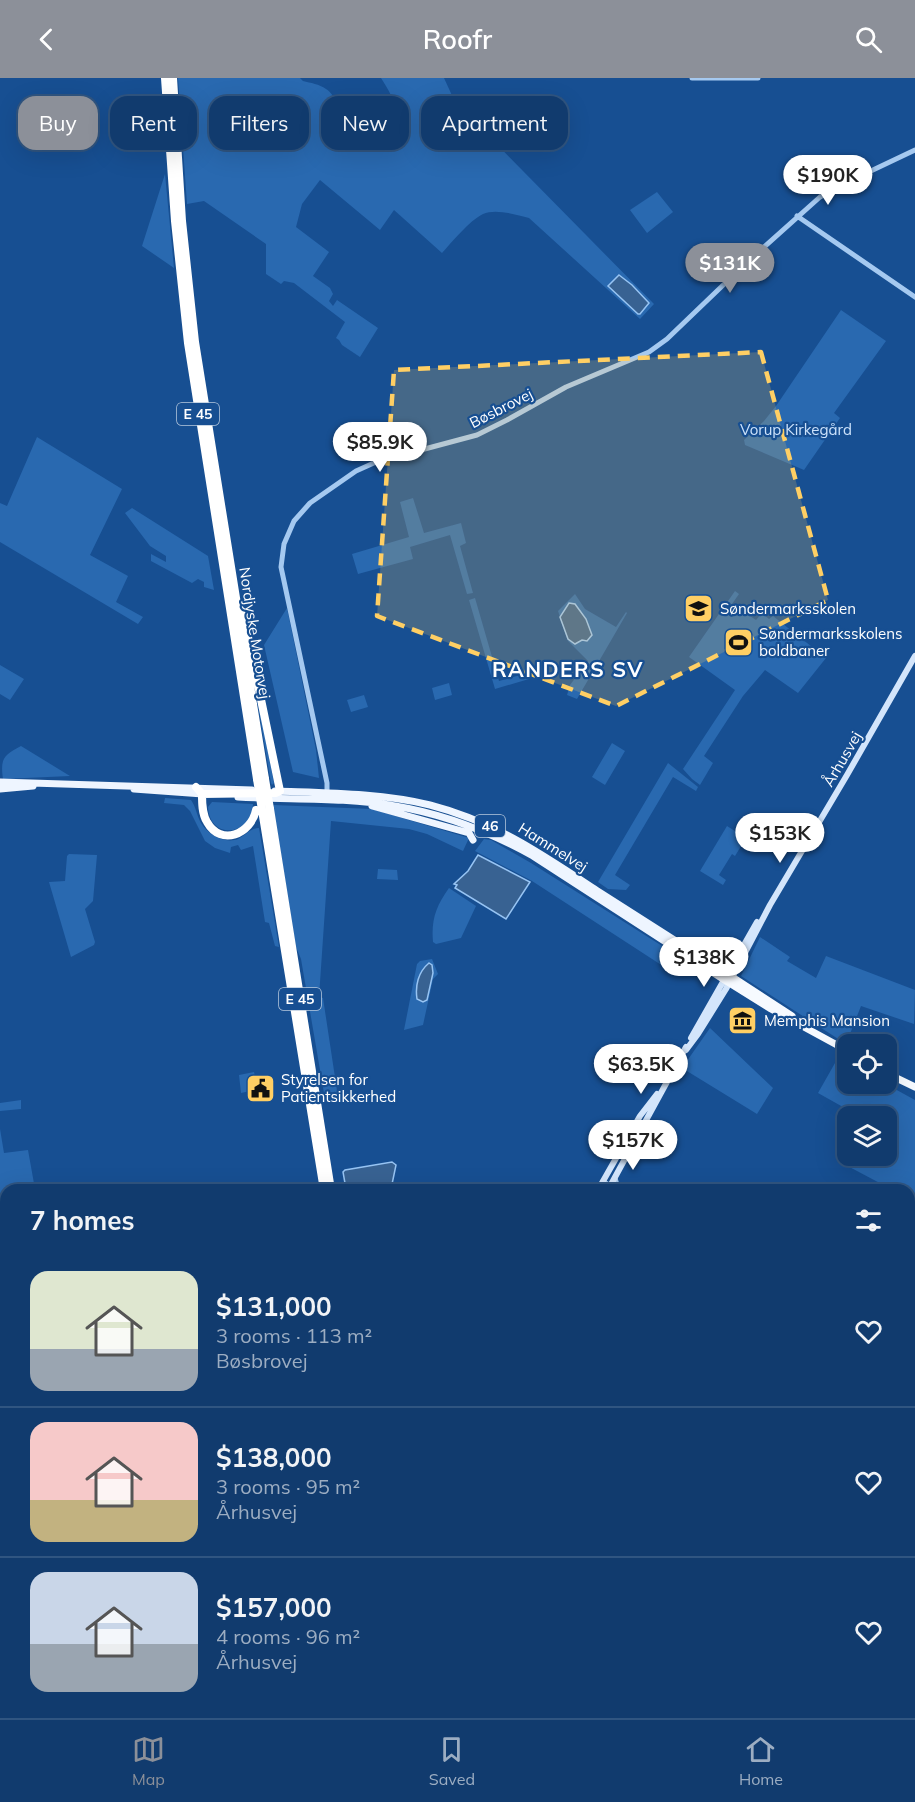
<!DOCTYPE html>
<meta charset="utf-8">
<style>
body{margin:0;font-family:Mulish,sans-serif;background:#1a4273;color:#f1f3f6;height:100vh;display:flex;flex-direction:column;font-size:22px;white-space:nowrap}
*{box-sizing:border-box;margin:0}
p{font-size:20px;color:#9cadc2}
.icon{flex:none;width:33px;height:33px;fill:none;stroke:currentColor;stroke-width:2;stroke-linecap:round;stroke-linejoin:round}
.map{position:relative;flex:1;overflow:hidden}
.drawer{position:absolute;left:0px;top:1106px;width:915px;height:536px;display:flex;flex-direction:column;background:#113b6e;border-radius:18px 18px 0 0;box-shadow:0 6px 24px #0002,0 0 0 2px #305581}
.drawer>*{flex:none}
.guide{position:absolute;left:18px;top:18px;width:600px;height:54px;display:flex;gap:12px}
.buttons{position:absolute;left:837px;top:956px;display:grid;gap:12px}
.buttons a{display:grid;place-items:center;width:60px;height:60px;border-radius:12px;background:#113b6e;box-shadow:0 6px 24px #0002,0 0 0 2px #305581;font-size:30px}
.price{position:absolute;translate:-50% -51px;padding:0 14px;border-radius:21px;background:#fff;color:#222;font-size:20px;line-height:39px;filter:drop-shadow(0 2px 3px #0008)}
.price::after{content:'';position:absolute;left:50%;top:36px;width:18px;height:14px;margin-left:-9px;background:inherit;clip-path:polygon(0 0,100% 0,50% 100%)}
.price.on{background:#8c9099;color:#fff}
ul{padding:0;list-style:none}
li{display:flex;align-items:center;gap:18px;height:150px;padding:0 30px}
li+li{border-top:2px solid #305581}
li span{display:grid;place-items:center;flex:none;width:168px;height:120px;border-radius:18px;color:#555}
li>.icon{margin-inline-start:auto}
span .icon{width:72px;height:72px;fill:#fffc;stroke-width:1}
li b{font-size:26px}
h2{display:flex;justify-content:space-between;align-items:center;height:72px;padding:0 30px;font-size:26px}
.tag{padding:0 21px;border-radius:18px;background:#113b6e;box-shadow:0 6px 24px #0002,0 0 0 2px #305581;font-size:21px;line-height:54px}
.tag.on{background:#8c9099;color:#fff}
header{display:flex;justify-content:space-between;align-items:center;height:78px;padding:0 30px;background:#8c9099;color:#fff;font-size:27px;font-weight:600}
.tab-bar{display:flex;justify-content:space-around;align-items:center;height:84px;border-top:2px solid #305581;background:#113b6e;font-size:16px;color:#9cadc2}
.tab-bar a{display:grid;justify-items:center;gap:3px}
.tab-bar .on{color:#8c9099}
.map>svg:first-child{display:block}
.green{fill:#2969b0}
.water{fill:#386292;stroke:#97c4f3;stroke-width:1.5}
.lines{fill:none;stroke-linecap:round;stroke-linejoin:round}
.stream{stroke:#97c4f3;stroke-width:1.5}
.tertiary{stroke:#a5c9f0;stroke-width:5}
.secondary{stroke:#d3e5fb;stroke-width:6}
.primary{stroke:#eef5ff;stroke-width:7}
.trunk{stroke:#f6faff;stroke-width:7}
.motorway{stroke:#fff;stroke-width:8}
.motorway-bridge{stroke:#fff;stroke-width:8}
.marked{fill:#ffcf64;fill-opacity:0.2;stroke:#ffcf64;stroke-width:4.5;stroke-dasharray:12 8;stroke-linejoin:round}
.labels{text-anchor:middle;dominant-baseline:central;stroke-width:4.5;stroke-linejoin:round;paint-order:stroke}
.shield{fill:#174f92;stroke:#b9cade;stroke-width:1.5}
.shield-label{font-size:14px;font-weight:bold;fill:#fff}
.street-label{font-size:15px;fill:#fff;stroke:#174f92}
.park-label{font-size:15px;fill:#cce2fb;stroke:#174f92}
.poi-label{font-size:15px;fill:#fff;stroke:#174f92;text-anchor:start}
.district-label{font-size:21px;font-weight:bold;letter-spacing:1.5px;fill:#fff;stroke:#174f92}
</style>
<header><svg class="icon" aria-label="back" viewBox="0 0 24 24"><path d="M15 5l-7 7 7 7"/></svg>Roofr<svg class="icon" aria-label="search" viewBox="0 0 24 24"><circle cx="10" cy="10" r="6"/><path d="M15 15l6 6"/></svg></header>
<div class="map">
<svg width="915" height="1640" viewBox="0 0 915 1640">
<rect width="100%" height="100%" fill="#174f92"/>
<path class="green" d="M 178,0 L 300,0 L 303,3 C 311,5 319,6 326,11 C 336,17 347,42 347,53 C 354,56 362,60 370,61 C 375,62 378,58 382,54 C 402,34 395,22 381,0 L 444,0 L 455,24 L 654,226 L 640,241 L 529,140 C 516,137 496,130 483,136 C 469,143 453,163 442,175 L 394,132 L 380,152 L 320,102 L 302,126 L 296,149 L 329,174 L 313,198 L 330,210 L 333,216 L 329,223 L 333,228 L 337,222 L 378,250 L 360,279 L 342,267 L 339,262 L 336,260 L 345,244 L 294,205 L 284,203 L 281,206 L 266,196 L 266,166 L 204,123 L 187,126 Z
M 165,96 L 174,190 L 142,168 Z
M 657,114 L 673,134 L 647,155 L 630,132 Z
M 841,232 L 886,263 L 834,335 L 840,340 L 804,392 L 745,367 L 744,362 L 764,343 L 776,328 Z
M 37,359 L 122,411 L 90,477 L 128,498 L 116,524 L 143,539 L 138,546 L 0,464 L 0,425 L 7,428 Z
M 413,420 L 424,455 L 461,445 L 466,465 L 460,468 L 473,515 L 467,516 L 450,457 L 410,469 L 413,481 L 358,496 L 352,476 L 409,459 L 400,424 Z
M 132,430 L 208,478 L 214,512 L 204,509 L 204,504 L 198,501 L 192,505 L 151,483 L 151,476 L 166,484 L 166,478 L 150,468 L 125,435 Z
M 735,513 L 739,516 L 732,526 L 756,542 L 762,535 L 769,541 L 773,538 L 826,580 L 798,615 L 765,592 L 743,618 L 704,678 L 713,685 L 700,707 L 692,701 L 683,691 L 735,612 L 689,579 Z
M 575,516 L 585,531 L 616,549 L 626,534 L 627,535 L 577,621 L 567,617 L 570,607 L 588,583 L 568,563 L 558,533 Z
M 475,520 L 499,603 L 531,594 L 529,601 L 495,611 L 469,522 Z
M 287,530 L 316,672 L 319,700 L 293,694 L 264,567 Z
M 251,586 L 274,705 L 272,707 L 271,705 Z
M 0,587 L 24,601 L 10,622 L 0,616 Z
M 449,605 L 452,617 L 435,622 L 432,610 Z
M 364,617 L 368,629 L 351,634 L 347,622 Z
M 612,665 L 625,673 L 605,707 L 592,699 Z
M 21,668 L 70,698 L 3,701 C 0,680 4,677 21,668 Z
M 668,685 L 698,709 L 696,713 L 673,699 L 615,797 L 630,807 L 626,812 L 608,811 L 598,804 Z
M 165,720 L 191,722 C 196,729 197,738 201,745 C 208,757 225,766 238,761 C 246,757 251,750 259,750 L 279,869 L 275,868 L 269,845 L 265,844 L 253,768 L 241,772 L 238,767 L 231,769 L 230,775 L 215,770 L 205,763 L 190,733 L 184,727 L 164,725 Z
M 212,724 L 253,726 C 252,758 210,763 208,729 Z
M 273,727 L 372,731 L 469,760 L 463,773 L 427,756 L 409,751 L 331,743 L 319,919 L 323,920 L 338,1019 L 325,1021 L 301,881 L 296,869 Z
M 727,748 L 746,760 L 735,778 L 732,776 L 719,797 L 726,802 L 723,807 L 700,793 Z
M 484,761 L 491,762 L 531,785 L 678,878 L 669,892 L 532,803 L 475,773 Z
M 69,776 L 97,777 L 93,823 L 85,831 L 95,864 L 94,867 L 71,879 L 49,804 L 65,803 L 67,778 Z
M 378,791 L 397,792 L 398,802 L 377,801 Z
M 449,810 L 476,828 L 461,860 L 436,866 L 433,864 C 431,842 436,828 449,810 Z
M 760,859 L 790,879 L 787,883 L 816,900 L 826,878 L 915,912 L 914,946 L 861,928 L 846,966 L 741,898 Z
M 432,881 L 438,896 L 433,901 L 423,947 L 404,952 L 417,886 L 420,883 Z
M 710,950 L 773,1010 L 757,1036 L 682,990 Z
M 846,984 L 848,1005 L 884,1005 L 915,1022 L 915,1125 L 909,1122 L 909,1112 L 891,1111 L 840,1084 L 847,1072 L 848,1077 L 886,1077 L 886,1038 L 859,1038 L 818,1015 L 835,985 Z
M 254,994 L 255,998 L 252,999 L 255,1012 L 241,1015 L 239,997 Z
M 21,1022 L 21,1031 L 0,1033 L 0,1025 Z
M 0,1051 L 4,1075 L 28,1072 L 35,1111 L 6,1112 L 6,1124 L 0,1124 Z
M 909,1148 L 915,1151 L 915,1255 L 909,1252 Z
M 915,1612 L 915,1629 L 905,1640 L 894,1640 L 898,1635 L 909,1635 L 909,1620 Z
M 493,1635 L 581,1635 L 582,1636 L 582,1640 L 495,1640 Z
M 718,1635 L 745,1635 L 746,1640 L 716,1640 Z"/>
<path class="water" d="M 619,197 L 632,207 L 649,225 L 640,236 L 638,236 L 608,208 Z
M 569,525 L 575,526 L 586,541 L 592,557 L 587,563 L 582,562 L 575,566 L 568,561 L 560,539 Z
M 478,777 L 530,804 L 506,841 L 455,810 L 457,807 L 454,806 L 468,793 Z
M 429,885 L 432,887 L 433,895 L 427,922 L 423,924 L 417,921 C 415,908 418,894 429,885 Z
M 392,1084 L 396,1087 L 391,1111 L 346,1111 L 343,1094 L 345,1092 Z"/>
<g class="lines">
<path class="stream" d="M 383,1640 L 384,1635"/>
<path class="tertiary" d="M 692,0 L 758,0
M 797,138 L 915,219
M 327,715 L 327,705 L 281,489 L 284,466 L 294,443 L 310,425 L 356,393 L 376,384 L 477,357 L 507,342 L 566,309 L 649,274 L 667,261 L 743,188 L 820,119 L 835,110 L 915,72
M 615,1100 L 617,1107 L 623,1112
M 603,1103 L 616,1112
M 909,1262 L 915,1264
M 594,1640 L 595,1635"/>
<path class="secondary" d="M 691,960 L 757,844
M 686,972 L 698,956 L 726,911 L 770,827 L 847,697 L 915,578
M 598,1112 L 640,1038 L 657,1016
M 608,1112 L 686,969
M 296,1640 L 299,1635"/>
<path class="primary" d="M 0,704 L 252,712
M 0,711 L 33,708
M 134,711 L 203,716
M 275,713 C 326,715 380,715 430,727 C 496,744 543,777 599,814 C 642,841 684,868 726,895
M 238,719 C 290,722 344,719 395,728 C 444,736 490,754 533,778 L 723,901
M 372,728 L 469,755 L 473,762"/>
<path class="trunk" d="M 726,895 L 792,938
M 723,901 L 771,931 L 848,973
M 886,995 L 915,1009"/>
<path class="motorway" d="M 165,0 L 175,143 L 188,265 L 257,701
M 173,0 L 182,143 L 195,264 L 265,701
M 196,709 L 202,716 C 202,725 202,736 207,744 C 221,769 251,756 256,732
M 202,716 L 276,715 L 280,713 L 242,530
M 270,731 L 331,1112
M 262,732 L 324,1112
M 463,1635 L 465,1640
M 470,1635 L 471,1640"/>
<path class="motorway-bridge" d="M 257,701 L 262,732
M 265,701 L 270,731"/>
</g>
<path class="marked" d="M 761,274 L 828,522 L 616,628 L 377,538 L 394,292 Z"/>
<defs>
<symbol id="school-square" viewBox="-11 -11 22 22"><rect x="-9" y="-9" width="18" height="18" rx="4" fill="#ffcf64" stroke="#174f92"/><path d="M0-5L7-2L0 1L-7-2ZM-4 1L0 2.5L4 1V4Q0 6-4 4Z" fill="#111"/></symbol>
<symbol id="stadium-square" viewBox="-11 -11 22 22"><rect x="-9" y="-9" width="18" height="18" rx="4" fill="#ffcf64" stroke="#174f92"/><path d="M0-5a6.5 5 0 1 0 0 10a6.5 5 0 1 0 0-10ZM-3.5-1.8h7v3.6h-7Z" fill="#111"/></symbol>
<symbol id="museum-square" viewBox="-11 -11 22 22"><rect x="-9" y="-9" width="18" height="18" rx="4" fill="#ffcf64" stroke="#174f92"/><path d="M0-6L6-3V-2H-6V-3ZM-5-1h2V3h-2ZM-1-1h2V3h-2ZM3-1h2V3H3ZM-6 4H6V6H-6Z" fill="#111"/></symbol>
<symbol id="civic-square" viewBox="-11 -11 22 22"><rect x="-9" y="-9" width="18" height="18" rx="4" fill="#ffcf64" stroke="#174f92"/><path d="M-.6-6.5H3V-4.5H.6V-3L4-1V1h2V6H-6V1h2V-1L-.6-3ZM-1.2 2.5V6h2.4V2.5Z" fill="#111"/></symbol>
</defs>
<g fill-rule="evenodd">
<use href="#school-square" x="682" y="514" width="33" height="33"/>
<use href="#stadium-square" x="722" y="548" width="33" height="33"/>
<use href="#museum-square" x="726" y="926" width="33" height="33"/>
<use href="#civic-square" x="244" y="994" width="33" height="33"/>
</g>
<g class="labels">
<g class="shield">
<rect x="177" y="325" width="42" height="22" rx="4.5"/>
<rect x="475" y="737" width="30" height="22" rx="4.5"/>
<rect x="279" y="910" width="42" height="22" rx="4.5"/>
</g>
<g class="shield-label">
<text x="198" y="336">E 45</text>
<text x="490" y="748">46</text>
<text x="300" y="921">E 45</text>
</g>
<g class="street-label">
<text transform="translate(501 330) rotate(-27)">Bøsbrovej</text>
<text transform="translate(255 555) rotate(81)">Nordjyske Motorvej</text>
<text transform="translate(842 681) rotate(-60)">Århusvej</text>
<text transform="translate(553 769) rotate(32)">Hammelvej</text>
</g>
<g class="park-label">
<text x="796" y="351">Vorup Kirkegård</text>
</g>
<g class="poi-label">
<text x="720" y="530">Søndermarksskolen</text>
<text x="759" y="555">Søndermarksskolens<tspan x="759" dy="17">boldbaner</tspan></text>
<text x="764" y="942">Memphis Mansion</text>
<text x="281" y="1001">Styrelsen for<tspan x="281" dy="17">Patientsikkerhed</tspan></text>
</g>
<g class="district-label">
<text x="568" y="591">RANDERS SV</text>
</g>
</g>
</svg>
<div class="buttons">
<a><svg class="icon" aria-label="locate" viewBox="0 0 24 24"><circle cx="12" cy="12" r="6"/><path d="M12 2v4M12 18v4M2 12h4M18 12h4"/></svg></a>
<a><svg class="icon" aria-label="layers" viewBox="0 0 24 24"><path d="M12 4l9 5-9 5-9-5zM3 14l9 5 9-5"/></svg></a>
</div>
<b class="price" style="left:828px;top:128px">$190K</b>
<b class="price on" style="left:730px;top:216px">$131K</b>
<b class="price" style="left:380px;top:395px">$85.9K</b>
<b class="price" style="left:780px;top:786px">$153K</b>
<b class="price" style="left:704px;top:910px">$138K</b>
<b class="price" style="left:641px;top:1017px">$63.5K</b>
<b class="price" style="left:633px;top:1093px">$157K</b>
<div class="guide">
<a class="tag on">Buy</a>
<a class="tag">Rent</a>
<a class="tag">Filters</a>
<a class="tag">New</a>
<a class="tag">Apartment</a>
</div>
<section class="drawer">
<h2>7 homes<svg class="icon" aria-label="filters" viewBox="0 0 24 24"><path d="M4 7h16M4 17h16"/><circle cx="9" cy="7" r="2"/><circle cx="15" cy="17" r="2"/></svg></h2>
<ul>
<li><span style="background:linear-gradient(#dfe7d0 65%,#9aa5b1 0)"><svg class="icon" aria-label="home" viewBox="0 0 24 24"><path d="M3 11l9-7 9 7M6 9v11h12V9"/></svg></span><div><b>$131,000</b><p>3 rooms · 113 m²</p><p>Bøsbrovej</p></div><svg class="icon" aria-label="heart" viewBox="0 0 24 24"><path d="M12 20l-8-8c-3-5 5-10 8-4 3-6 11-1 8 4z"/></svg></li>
<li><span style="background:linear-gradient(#f6c9c9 65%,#c2b280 0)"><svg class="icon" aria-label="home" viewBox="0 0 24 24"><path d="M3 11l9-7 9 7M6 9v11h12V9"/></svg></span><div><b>$138,000</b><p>3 rooms · 95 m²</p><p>Århusvej</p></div><svg class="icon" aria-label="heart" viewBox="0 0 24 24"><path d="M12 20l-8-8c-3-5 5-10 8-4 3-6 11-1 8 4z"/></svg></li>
<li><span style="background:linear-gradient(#c9d6e8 60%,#9aa5b1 0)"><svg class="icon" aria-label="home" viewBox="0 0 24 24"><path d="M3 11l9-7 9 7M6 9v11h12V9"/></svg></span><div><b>$157,000</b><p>4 rooms · 96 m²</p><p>Århusvej</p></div><svg class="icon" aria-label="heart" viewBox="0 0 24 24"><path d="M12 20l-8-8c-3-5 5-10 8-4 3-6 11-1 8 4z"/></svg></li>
</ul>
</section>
</div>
<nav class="tab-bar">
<a class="on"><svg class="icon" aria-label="map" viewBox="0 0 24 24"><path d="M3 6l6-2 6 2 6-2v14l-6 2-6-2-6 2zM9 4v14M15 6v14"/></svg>Map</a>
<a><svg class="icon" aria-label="saved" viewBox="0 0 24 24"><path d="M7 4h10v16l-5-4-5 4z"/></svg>Saved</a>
<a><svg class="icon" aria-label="home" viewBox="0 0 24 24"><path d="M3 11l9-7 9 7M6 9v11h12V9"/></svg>Home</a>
</nav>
